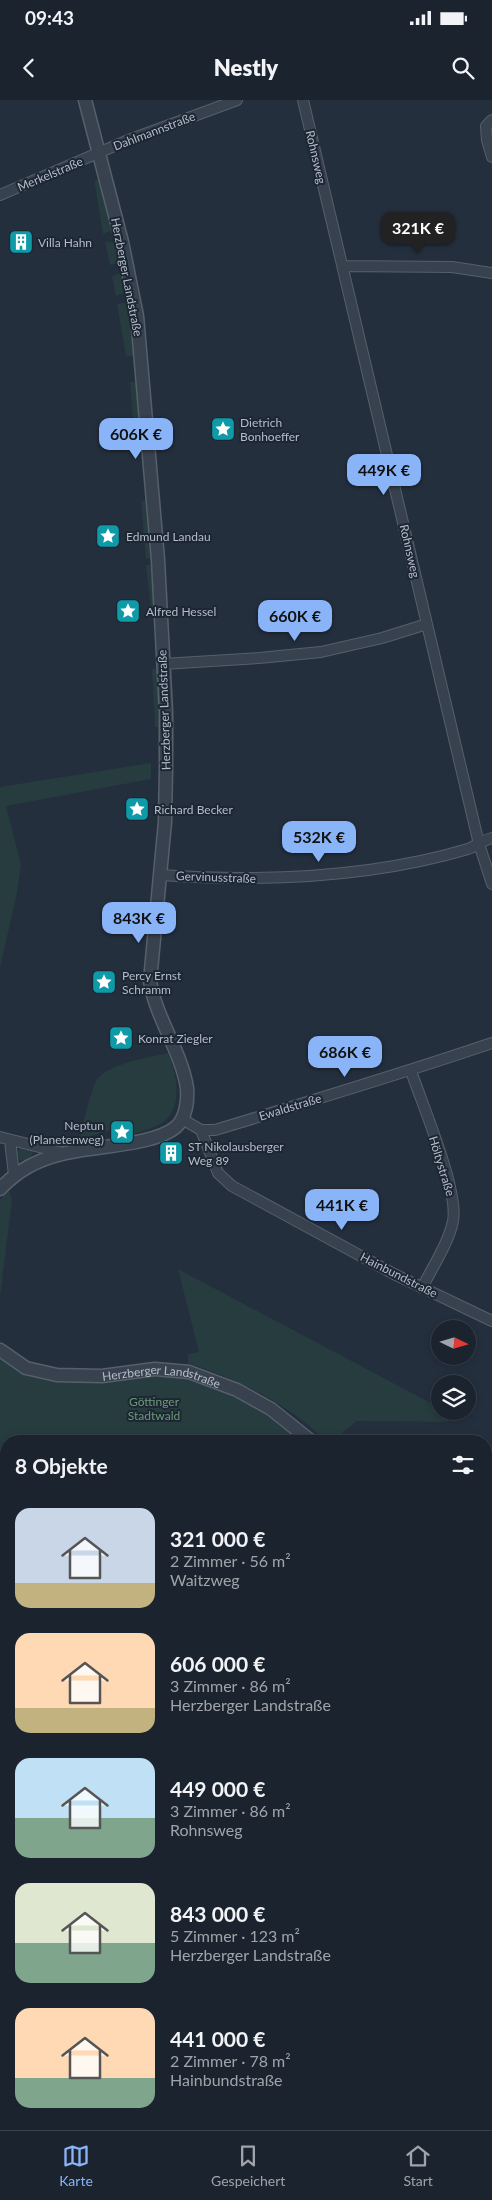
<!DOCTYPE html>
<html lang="de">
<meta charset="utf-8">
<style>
body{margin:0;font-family:Lato,sans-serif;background:#282f3a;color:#f1f3f6;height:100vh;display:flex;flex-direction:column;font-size:19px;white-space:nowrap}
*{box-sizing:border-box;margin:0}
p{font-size:16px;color:#a0a4aa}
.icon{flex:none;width:28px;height:28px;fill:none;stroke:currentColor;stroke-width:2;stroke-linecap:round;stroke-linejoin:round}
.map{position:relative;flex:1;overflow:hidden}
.sheet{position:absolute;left:0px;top:1335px;width:492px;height:695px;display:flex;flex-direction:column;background:#1b232e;border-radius:20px 20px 0 0;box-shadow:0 2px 8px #0003,0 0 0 1px #39404a}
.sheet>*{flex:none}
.needle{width:32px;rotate:95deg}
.tools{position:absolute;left:431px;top:1220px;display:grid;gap:10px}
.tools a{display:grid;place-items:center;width:45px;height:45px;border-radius:50%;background:#1b232e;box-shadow:0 2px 8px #0003,0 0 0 1px #39404a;font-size:25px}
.price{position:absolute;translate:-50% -42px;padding:0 11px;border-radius:10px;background:#8ab4f8;color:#111;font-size:16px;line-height:32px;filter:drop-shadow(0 1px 2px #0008)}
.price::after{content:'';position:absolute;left:50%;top:30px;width:15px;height:11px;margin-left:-8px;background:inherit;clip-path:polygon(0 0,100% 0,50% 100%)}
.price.selected{background:#222;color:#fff}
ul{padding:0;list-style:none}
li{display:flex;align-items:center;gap:15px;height:125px;padding:0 15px}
li span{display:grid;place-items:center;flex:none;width:140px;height:100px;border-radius:15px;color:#555}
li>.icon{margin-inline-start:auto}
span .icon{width:60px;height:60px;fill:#fffc;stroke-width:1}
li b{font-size:21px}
h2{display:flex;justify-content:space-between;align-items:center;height:60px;padding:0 15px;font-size:21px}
.status{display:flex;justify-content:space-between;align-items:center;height:35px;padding:0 25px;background:#1b232e;direction:ltr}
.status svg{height:14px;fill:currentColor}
header{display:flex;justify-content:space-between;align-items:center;height:65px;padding:0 15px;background:#1b232e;font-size:22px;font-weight:800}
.menu{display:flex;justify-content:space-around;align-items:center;height:70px;border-top:1px solid #39404a;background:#1b232e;font-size:14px;color:#a0a4aa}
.menu a{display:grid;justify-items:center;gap:2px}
.menu .selected{color:#8ab4f8}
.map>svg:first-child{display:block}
.green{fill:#263c3f}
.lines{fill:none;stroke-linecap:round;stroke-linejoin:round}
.minor-casing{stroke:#565f6c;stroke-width:12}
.tertiary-casing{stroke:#565f6c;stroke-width:15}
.minor{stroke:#38414e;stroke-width:10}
.tertiary{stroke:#38414e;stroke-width:12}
.labels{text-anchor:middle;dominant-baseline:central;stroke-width:4;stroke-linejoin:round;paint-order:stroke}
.street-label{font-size:12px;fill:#b4bcc9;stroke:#1d2633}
.poi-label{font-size:12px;fill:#b4bcc9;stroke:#1d2633;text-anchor:start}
.park-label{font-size:12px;fill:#6b9a76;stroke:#1d2633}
</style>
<div class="status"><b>09:43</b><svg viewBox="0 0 49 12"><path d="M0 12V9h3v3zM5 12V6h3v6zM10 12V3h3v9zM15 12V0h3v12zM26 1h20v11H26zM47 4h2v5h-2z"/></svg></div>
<header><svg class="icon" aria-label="back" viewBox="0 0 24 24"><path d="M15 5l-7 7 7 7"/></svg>Nestly<svg class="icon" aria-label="search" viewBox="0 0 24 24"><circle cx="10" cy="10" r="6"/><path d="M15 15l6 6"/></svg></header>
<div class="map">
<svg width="492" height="2030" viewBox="0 0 492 2030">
<rect width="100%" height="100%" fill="#242f3e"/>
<path class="green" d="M 99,78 L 111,131 L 103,134 L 95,85 L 95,81 Z
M 105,142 L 114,142 L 119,163 L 110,165 Z
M 121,173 L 126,192 L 116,196 L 112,176 Z
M 127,202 L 134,256 L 126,256 L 117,204 Z
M 130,282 L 136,282 L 141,343 L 135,344 Z
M 146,400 L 151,458 L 146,459 L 141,401 Z
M 146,465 L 151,465 L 154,509 L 151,509 Z
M 152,569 L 157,569 L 159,627 L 155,627 Z
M 151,663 L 151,679 L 6,706 L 21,765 L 17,793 L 0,867 L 0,687 Z
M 168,953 C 177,974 185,1011 159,1025 C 147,1031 131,1034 117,1037 L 111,1030 L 80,1039 C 83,1026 91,985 99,977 C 115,962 148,958 168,953 Z
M 20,1048 L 33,1051 C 33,1058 25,1062 19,1060 L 17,1051 Z
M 9,1090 L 12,1100 L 0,1197 L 0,1100 Z
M 178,1169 L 440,1308 L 440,1311 L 451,1313 L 448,1322 L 357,1321 L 332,1341 L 326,1341 C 287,1303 240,1280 188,1263 L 188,1254 L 199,1252 Z
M 0,1257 L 23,1272 L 154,1274 L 190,1278 L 234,1295 L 267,1313 L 303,1341 L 6,1341 L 6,1842 L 0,1840 Z
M 486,1491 L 492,1496 L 492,1540 L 486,1536 Z
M 486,1607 L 492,1611 L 492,2030 L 0,2030 L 0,1905 L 6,1906 L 6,2024 L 486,2024 Z"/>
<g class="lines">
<defs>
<path id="minor" d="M 303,0 L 479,744 L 492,784
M 492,20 L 486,26 L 487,40 L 492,57
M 0,95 L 126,41 L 237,0
M 343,166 L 452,167 L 492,173
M 163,564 L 259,558 L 321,552 L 382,538 L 427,524
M 160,775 C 261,782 370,778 468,749 C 476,746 483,740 492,738
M 411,971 C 422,1004 459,1090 453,1121 C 449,1142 432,1168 422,1188
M 182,1019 L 201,1030
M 201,1030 L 218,1073 L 232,1086 L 394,1174 L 492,1221
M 201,1030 L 215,1030 C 308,1002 401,974 492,943
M 0,1037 L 63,1053
M 10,1040 L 14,1075"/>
<g id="tertiary">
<path d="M 0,1089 C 18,1070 37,1060 62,1054 C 90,1046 154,1046 176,1027 C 186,1018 188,1001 187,988 C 181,950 156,919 150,881 L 165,722 L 166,668 L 166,612 L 158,460 L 137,216 L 122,142 L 85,0"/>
<path id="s1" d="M 0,1250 L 26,1268 L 57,1275 L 102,1276 L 155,1269 L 189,1272 L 237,1290 L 271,1309 L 311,1341"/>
<path d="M 486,1483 L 492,1488"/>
</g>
</defs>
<use href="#minor" class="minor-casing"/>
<use href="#tertiary" class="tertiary-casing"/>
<use href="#minor" class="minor"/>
<use href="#tertiary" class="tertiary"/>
</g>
<defs>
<symbol id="building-square" viewBox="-11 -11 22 22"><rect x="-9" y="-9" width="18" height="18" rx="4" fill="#0f9aa8" stroke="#1d2633"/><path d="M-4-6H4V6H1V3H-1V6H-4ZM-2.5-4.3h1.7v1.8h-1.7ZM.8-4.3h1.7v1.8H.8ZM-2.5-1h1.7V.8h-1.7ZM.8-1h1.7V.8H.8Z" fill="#fff"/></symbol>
<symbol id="sight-square" viewBox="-11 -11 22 22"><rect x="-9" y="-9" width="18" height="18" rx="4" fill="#0f9aa8" stroke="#1d2633"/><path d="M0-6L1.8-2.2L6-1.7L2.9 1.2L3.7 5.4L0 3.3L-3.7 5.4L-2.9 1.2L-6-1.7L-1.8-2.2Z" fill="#fff"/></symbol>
</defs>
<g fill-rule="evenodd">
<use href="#building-square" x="7" y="128" width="28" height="28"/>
<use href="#sight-square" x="209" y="315" width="28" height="28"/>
<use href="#sight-square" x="94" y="422" width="28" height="28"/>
<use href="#sight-square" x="114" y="497" width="28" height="28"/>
<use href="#sight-square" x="123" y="695" width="28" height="28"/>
<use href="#sight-square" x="90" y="868" width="28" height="28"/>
<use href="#sight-square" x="107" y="924" width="28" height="28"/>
<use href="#sight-square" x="108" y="1018" width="28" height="28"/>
<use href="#building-square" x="157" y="1039" width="28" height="28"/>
</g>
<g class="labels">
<g class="street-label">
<text transform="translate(154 31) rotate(-21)">Dahlmannstraße</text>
<text transform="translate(316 57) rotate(77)">Rohnsweg</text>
<text transform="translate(50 74) rotate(-23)">Merkelstraße</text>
<text transform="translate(127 177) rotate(79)">Herzberger Landstraße</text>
<text transform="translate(410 451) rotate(77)">Rohnsweg</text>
<text transform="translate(164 610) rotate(-92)">Herzberger Landstraße</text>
<text transform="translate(216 777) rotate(2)">Gervinusstraße</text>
<text transform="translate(290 1007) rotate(-17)">Ewaldstraße</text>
<text transform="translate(442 1066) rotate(73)">Höltystraße</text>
<text transform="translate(399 1175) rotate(27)">Hainbundstraße</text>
<text stroke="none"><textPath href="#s1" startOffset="169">Herzberger Landstraße</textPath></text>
</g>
<g class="poi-label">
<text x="38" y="142">Villa Hahn</text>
<text x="240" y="322">Dietrich<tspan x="240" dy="14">Bonhoeffer</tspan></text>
<text x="126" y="436">Edmund Landau</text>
<text x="146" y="511">Alfred Hessel</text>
<text x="154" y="709">Richard Becker</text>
<text x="122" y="875">Percy Ernst<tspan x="122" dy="14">Schramm</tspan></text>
<text x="138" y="938">Konrat Ziegler</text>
<text x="104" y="1025" text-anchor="end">Neptun<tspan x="104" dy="14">(Planetenweg)</tspan></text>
<text x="188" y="1046">ST Nikolausberger<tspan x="188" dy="14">Weg 89</tspan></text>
</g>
<g class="park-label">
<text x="154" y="1301">Göttinger<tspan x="154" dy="14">Stadtwald</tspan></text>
</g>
</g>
</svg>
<div class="tools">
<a><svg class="needle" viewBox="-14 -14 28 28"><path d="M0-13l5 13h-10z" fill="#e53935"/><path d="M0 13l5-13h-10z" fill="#a0a4aa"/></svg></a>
<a><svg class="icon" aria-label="layers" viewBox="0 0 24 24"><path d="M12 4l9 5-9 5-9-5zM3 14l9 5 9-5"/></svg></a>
</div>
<b class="price selected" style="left:418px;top:154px">321K €</b>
<b class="price" style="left:136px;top:360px">606K €</b>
<b class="price" style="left:384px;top:396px">449K €</b>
<b class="price" style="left:295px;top:542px">660K €</b>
<b class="price" style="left:319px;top:763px">532K €</b>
<b class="price" style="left:139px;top:844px">843K €</b>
<b class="price" style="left:345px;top:978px">686K €</b>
<b class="price" style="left:342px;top:1131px">441K €</b>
<section class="sheet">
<h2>8 Objekte<svg class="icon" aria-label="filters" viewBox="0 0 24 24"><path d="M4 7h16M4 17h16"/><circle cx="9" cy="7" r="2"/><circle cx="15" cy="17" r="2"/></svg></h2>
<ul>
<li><span style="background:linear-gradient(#c9d6e8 75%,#c2b280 0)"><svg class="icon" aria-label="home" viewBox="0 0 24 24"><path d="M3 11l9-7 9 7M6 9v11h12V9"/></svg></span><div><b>321 000 €</b><p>2 Zimmer · 56 m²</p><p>Waitzweg</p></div></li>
<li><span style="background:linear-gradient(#ffd9b3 75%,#c2b280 0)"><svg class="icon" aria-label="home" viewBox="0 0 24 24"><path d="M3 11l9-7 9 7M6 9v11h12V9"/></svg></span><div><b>606 000 €</b><p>3 Zimmer · 86 m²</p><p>Herzberger Landstraße</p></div></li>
<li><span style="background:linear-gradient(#bfe0f5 60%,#7fa58c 0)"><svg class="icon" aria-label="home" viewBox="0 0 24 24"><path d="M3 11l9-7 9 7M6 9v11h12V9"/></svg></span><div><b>449 000 €</b><p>3 Zimmer · 86 m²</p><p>Rohnsweg</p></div></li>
<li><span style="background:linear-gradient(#dfe7d0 60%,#7fa58c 0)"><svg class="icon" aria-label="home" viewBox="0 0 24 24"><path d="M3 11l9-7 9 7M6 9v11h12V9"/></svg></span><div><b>843 000 €</b><p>5 Zimmer · 123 m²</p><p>Herzberger Landstraße</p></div></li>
<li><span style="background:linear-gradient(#ffd9b3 70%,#7fa58c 0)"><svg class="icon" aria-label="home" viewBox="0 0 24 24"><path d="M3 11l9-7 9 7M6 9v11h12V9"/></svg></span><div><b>441 000 €</b><p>2 Zimmer · 78 m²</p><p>Hainbundstraße</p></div></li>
</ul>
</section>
</div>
<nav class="menu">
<a class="selected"><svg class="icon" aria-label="map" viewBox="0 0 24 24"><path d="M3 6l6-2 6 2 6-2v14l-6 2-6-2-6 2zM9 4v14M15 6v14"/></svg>Karte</a>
<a><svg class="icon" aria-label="saved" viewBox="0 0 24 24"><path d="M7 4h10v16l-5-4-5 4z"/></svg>Gespeichert</a>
<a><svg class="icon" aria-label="home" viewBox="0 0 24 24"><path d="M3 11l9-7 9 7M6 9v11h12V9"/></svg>Start</a>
</nav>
